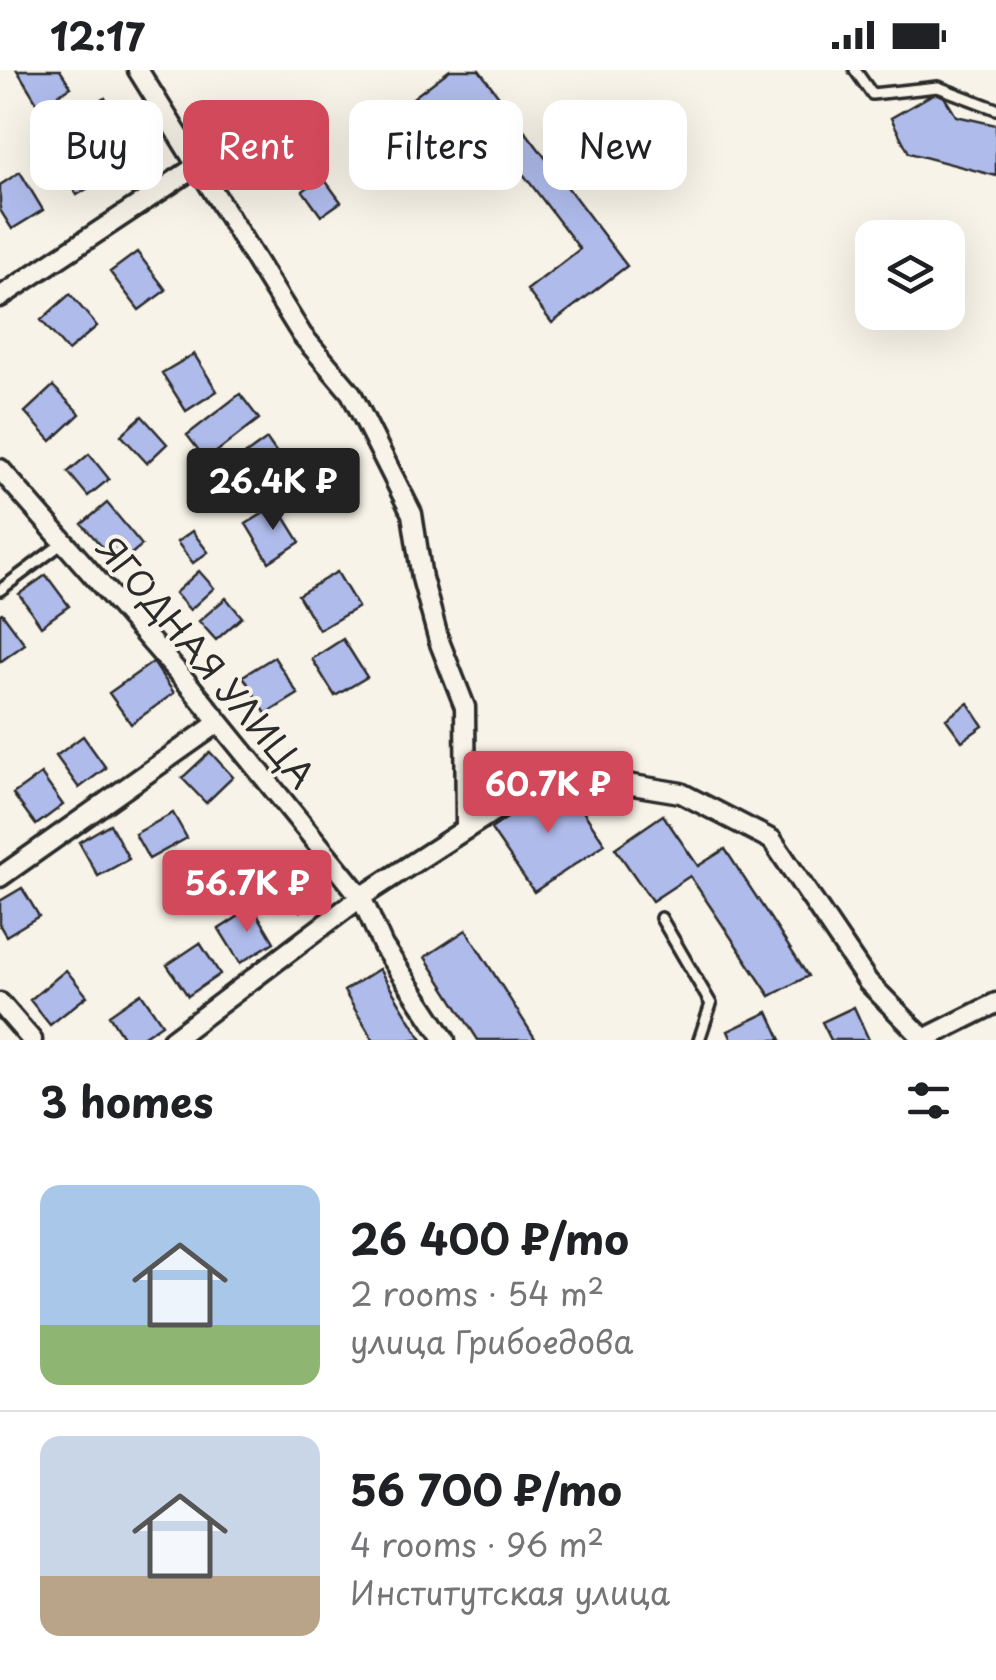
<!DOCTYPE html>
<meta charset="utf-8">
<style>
body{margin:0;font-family:"Playpen Sans",sans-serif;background:#f6f6f6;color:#202124;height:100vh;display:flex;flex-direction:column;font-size:38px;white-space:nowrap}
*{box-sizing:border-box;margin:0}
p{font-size:32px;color:#757577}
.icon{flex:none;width:55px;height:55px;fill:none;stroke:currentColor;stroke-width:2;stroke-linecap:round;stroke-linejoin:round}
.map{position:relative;height:970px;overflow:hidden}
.panel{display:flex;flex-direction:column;background:#fff;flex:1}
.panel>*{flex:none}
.hud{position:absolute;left:30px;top:30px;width:938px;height:90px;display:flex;gap:20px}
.fabs{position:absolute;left:855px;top:150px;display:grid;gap:20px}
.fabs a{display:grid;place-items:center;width:110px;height:110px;border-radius:20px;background:#fff;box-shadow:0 10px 40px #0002;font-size:50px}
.price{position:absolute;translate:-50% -85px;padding:0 22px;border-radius:10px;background:#d1495b;color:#fff;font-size:32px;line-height:65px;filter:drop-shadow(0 2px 5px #0008)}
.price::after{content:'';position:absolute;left:50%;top:60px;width:30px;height:22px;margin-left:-15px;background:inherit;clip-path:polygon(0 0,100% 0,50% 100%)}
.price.current{background:#222;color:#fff}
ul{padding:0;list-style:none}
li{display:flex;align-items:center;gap:30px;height:250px;padding:0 40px}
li+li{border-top:2px solid #e0e0e0}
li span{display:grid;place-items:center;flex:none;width:280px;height:200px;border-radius:20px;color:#555}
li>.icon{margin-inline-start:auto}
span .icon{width:120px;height:120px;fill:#fffc;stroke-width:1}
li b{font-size:42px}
h2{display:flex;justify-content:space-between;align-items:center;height:120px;padding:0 40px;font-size:42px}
.tag{padding:0 35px;border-radius:20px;background:#fff;box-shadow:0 10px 40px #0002;font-size:35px;line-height:90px}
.tag.current{background:#d1495b;color:#fff}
.status{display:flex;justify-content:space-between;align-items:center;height:70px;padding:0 50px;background:#fff;direction:ltr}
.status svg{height:28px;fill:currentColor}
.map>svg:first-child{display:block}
.building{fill:#afbbeb;stroke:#2b2b2b;stroke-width:2.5}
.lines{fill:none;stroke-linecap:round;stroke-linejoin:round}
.service-casing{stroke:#2b2b2b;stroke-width:16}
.minor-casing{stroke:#2b2b2b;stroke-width:25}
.service{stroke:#f7f3e8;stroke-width:9}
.minor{stroke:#f7f3e8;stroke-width:18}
.labels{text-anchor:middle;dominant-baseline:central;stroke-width:8;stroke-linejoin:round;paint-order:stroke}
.street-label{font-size:35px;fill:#2b2b2b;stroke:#f7f3e8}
</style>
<div class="status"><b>12:17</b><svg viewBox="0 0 49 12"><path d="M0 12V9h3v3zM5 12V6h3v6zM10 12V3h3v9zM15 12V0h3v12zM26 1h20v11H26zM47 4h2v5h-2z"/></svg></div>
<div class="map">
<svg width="996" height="970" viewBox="0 0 996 970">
<rect width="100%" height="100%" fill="#f7f3e8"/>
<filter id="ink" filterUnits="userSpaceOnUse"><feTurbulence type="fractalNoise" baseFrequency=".01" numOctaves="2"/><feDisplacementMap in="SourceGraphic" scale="20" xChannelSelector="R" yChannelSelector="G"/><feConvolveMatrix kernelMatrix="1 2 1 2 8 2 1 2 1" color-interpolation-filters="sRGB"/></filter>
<g filter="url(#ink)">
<path class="building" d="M 17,0 L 60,0 L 71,17 L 39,36 Z
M 450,0 L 479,0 L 627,196 L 552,253 L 527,220 L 580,179 L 483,51 L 467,62 L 460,53 L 414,87 L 385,49 Z
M 940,20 L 956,46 L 996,55 L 996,106 L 909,83 L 891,48 Z
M 105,28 L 118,52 L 97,62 L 85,38 Z
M 85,68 L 108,106 L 77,125 L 54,88 Z
M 20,102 L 43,140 L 12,159 L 0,140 L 0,115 Z
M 322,106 L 341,132 L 321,146 L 303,121 Z
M 137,182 L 166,220 L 139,240 L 110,202 Z
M 70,224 L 97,256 L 68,281 L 41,250 Z
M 194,284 L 217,321 L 186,341 L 162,303 Z
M 53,316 L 80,344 L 51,371 L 25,342 Z
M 240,324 L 259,349 L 206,390 L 187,365 Z
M 142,346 L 167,374 L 147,393 L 121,365 Z
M 267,369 L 283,392 L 240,421 L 225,399 Z
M 89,384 L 109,409 L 88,426 L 68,402 Z
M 107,433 L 142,475 L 118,495 L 82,454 Z
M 277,435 L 300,472 L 269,492 L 246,454 Z
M 192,461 L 208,482 L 193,493 L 177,472 Z
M 199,501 L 214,518 L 190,540 L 175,523 Z
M 337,502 L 358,537 L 319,560 L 298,525 Z
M 46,505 L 69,536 L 41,556 L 19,524 Z
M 226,528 L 242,547 L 216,570 L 199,551 Z
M 2,543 L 25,574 L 0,592 L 0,544 Z
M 343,569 L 367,607 L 335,626 L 312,589 Z
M 274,587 L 298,624 L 266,644 L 243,606 Z
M 153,592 L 174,623 L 131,654 L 109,623 Z
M 968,633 L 983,656 L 962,671 L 946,649 Z
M 83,666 L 106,698 L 79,718 L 56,686 Z
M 210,682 L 233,707 L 206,733 L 182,708 Z
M 41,704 L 63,735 L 36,755 L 13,724 Z
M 562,710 L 605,774 L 534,822 L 491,759 Z
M 173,743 L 187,768 L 149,789 L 135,764 Z
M 663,745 L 698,796 L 725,779 L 808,906 L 770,926 L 690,806 L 652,831 L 615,778 Z
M 110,754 L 129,789 L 98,806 L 79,772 Z
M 304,790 L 327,821 L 300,841 L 277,810 Z
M 22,818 L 39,846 L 6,866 L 0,856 L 0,831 Z
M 253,837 L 274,872 L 240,893 L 219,859 Z
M 466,860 L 536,970 L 478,970 L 425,887 Z
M 200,873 L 220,904 L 188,926 L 167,895 Z
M 379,899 L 422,970 L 373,970 L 344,921 Z
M 66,900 L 87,926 L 50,955 L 30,930 Z
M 141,923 L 162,954 L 138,970 L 125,970 L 109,945 Z
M 854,937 L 869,970 L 831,970 L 822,952 Z
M 768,942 L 781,970 L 732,970 L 728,961 Z"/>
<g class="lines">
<defs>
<path id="service" d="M 855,0 L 872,24 L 938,17 L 996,39
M 0,520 L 64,472
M 661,848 L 711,934 L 699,970"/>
<path id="minor" d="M 138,0 L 302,265 L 351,323 L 412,444 L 422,508 L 439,571 L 465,637 L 466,759
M 0,227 L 197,96
M 0,399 L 189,615 L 361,827 L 383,876 L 445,970
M 0,807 L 218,653
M 0,933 L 32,970
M 172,970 L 361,827 L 554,702 L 681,723 L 772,770 L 868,912 L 924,969 L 996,933"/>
</defs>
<use href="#service" class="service-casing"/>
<use href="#minor" class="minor-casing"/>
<use href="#service" class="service"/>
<use href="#minor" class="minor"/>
</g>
</g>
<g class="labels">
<g class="street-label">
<text transform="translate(207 591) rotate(50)">ЯГОДНАЯ УЛИЦА</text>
</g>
</g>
</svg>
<div class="fabs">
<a><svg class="icon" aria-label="layers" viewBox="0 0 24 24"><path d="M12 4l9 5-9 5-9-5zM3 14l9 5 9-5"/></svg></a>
</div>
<b class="price current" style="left:273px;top:463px">26.4K ₽</b>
<b class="price" style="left:548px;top:766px">60.7K ₽</b>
<b class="price" style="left:247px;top:865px">56.7K ₽</b>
<div class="hud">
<a class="tag">Buy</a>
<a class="tag current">Rent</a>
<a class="tag">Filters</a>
<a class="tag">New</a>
</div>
</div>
<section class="panel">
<h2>3 homes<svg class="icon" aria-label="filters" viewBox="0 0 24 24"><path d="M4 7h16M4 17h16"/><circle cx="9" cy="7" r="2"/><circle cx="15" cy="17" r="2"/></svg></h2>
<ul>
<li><span style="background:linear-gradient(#a9c7e8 70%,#8fb573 0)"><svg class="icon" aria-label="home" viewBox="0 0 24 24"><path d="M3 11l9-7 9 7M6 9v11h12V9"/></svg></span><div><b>26 400 ₽/mo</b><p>2 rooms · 54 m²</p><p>улица Грибоедова</p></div></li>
<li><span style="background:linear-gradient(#c9d6e8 70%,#b9a48a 0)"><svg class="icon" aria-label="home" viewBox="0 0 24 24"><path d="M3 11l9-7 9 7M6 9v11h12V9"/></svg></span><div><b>56 700 ₽/mo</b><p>4 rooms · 96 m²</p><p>Институтская улица</p></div></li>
</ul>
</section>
